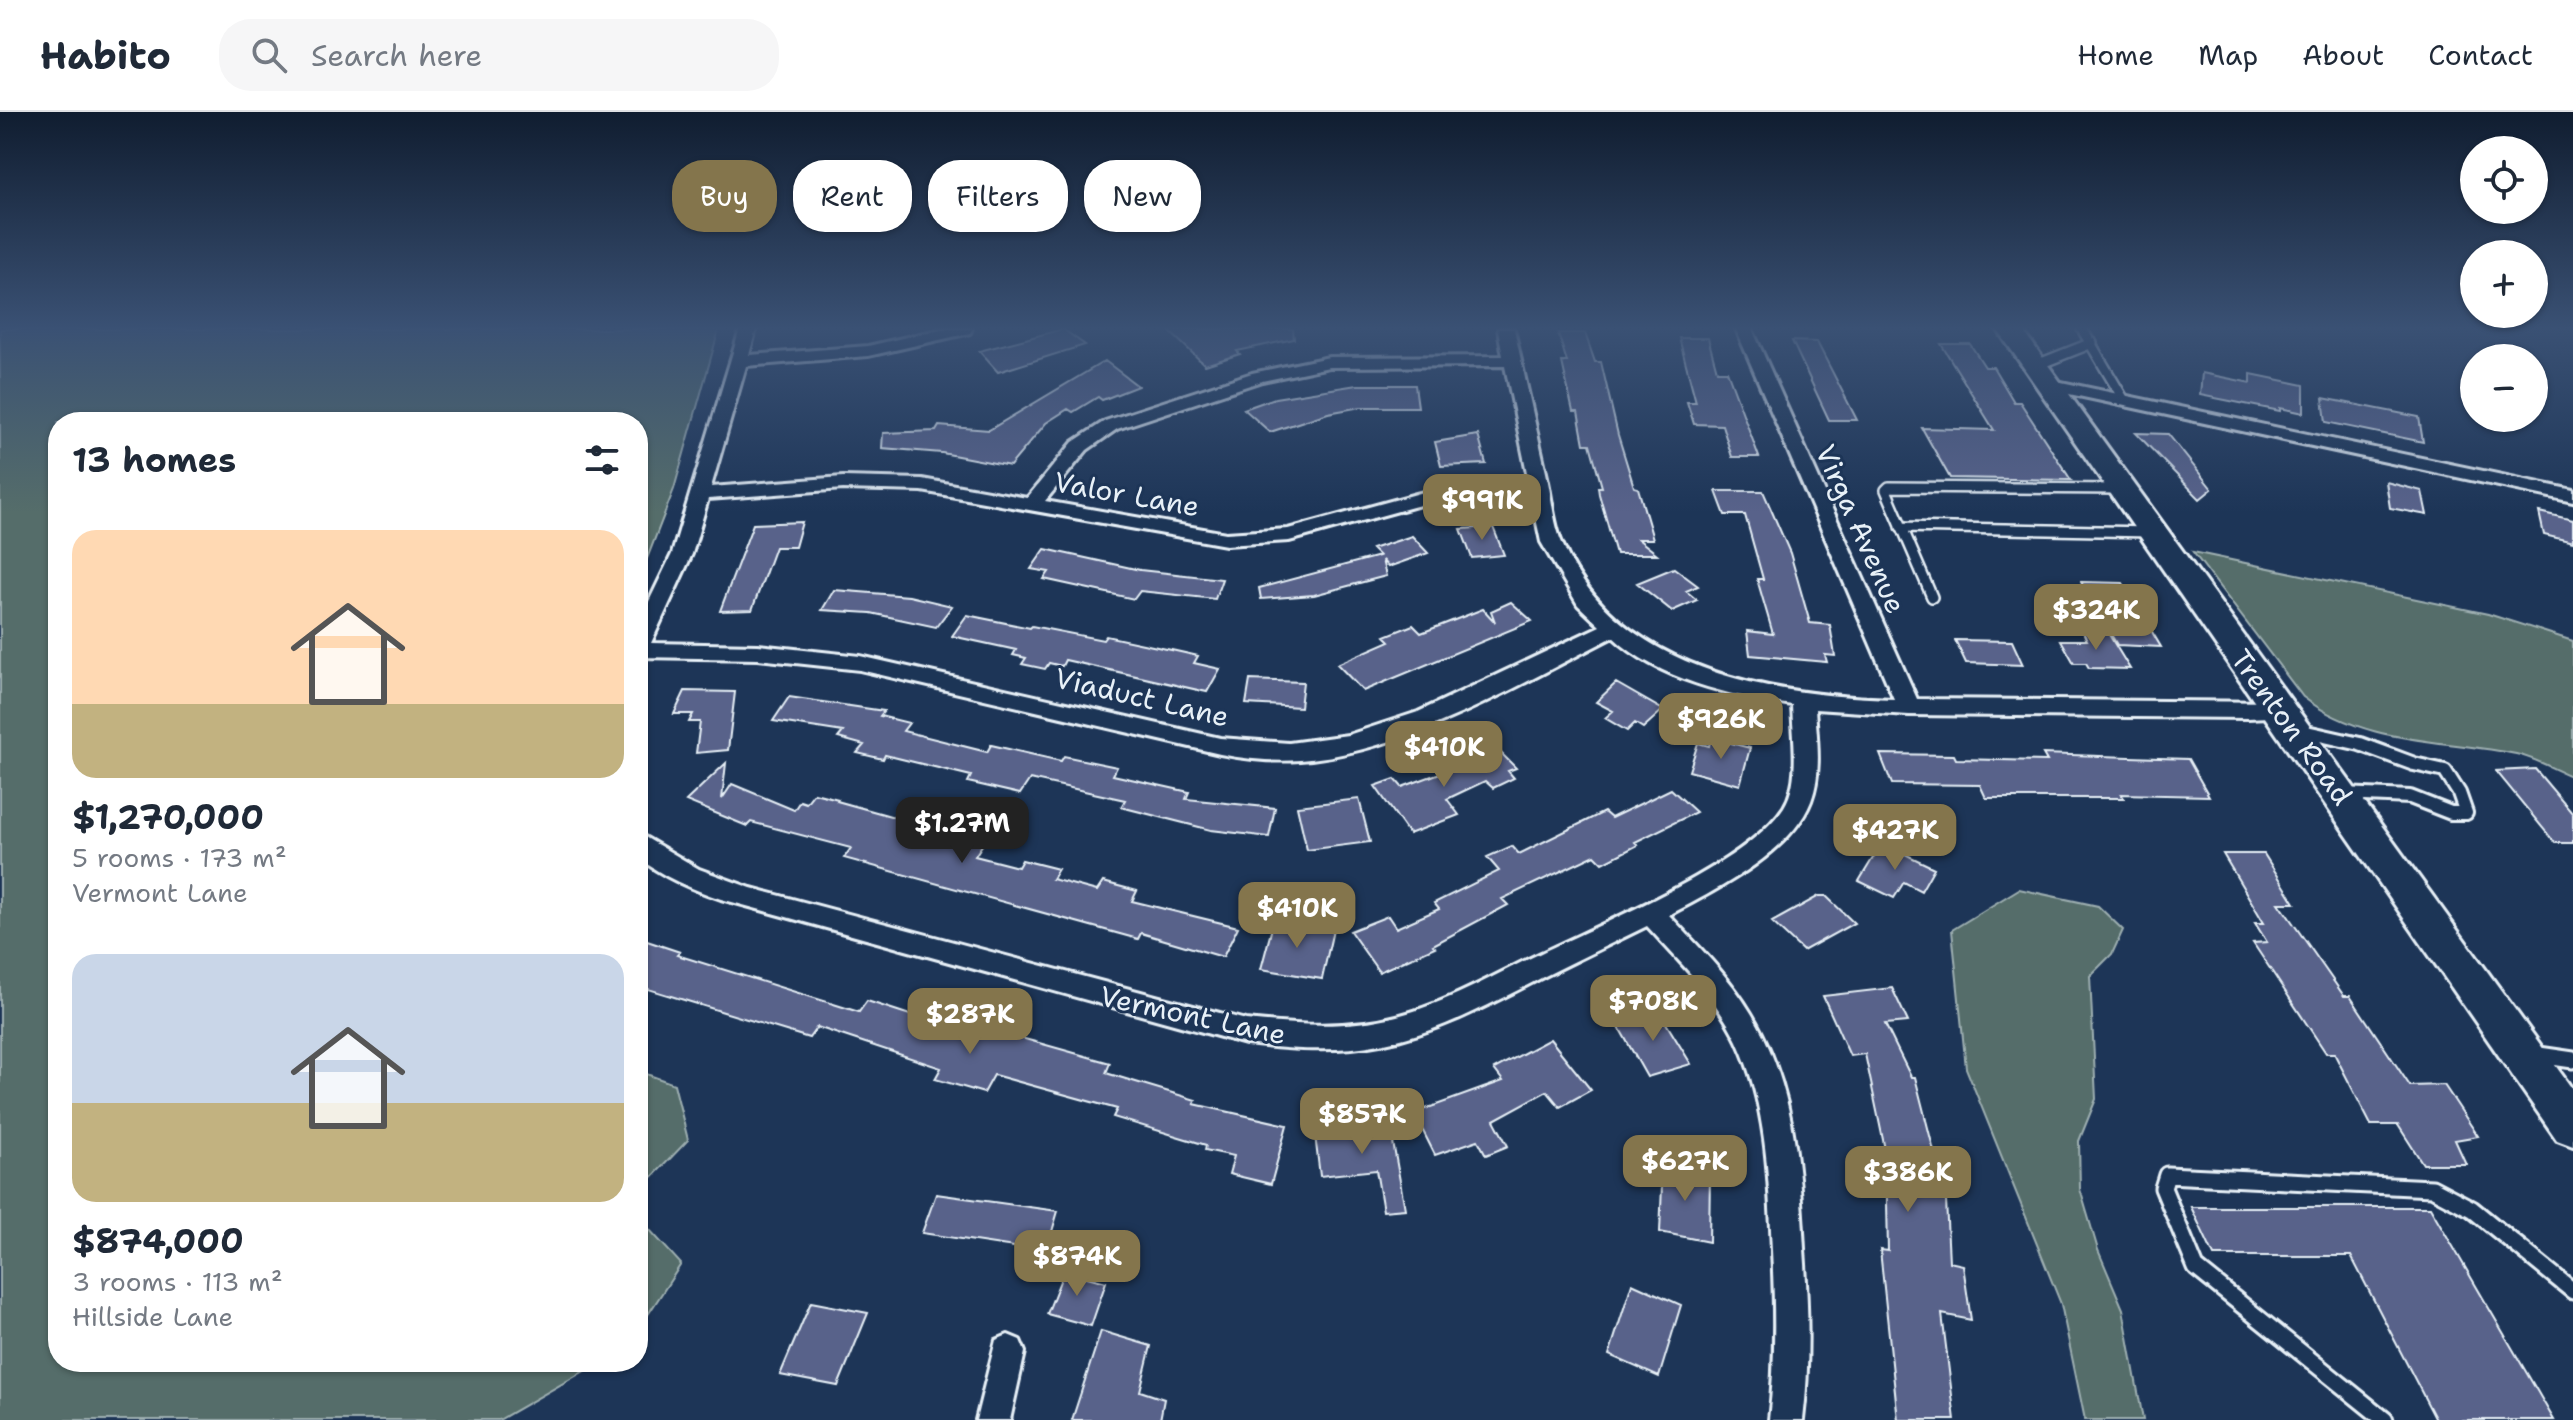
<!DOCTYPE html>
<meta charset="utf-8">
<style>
body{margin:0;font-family:"Shantell Sans",sans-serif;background:#f6f6f7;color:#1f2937;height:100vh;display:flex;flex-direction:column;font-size:30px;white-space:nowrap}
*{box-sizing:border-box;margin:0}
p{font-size:26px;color:#747a83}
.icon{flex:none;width:44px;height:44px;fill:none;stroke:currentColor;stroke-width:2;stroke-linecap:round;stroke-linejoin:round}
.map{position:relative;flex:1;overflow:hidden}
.details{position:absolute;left:48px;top:300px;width:600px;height:960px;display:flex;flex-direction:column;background:#fff;border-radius:32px;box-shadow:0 2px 6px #0004}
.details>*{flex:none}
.guide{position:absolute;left:672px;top:48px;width:760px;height:72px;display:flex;gap:16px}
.buttons{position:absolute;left:2460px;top:24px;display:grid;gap:16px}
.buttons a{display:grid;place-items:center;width:88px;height:88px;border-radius:50%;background:#fff;box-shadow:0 2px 6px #0004;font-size:40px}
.price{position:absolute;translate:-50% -68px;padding:0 18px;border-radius:16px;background:#84754c;color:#fff;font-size:26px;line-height:52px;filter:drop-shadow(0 2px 4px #0008)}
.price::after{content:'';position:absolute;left:50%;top:48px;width:24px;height:18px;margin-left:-12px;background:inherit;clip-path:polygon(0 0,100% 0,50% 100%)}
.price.on{background:#222;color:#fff}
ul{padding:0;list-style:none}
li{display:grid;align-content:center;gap:16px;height:424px;padding:0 24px}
li span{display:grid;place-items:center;height:248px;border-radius:24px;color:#555}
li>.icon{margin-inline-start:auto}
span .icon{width:144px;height:144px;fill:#fffc;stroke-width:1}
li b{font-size:34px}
h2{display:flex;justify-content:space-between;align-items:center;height:96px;padding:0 24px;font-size:34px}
.tag{padding:0 28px;border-radius:32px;background:#fff;box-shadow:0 2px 6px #0004;font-size:28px;line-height:72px}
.tag.on{background:#84754c;color:#fff}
header{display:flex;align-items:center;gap:48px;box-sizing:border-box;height:112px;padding:0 40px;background:#fff;border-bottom:2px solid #e0e1e3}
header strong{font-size:38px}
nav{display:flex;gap:44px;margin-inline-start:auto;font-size:28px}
.search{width:560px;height:72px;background:#f6f6f7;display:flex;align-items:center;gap:20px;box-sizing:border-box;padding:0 28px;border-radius:32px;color:#747a83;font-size:30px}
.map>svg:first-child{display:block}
.green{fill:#546d6a;stroke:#9eafb1;stroke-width:2}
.building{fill:#58628a;stroke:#e8f1f8;stroke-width:2}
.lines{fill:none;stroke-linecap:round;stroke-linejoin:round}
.service-far2-casing{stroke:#e8f1f8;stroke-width:14}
.service-far1-casing{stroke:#e8f1f8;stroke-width:18}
.service-casing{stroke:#e8f1f8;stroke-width:21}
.minor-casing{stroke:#e8f1f8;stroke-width:6}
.secondary-casing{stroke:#e8f1f8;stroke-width:6}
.service-far2{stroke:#1d3557;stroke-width:9}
.service-far1{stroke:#1d3557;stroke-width:12}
.service{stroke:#1d3557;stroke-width:15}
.minor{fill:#1d3557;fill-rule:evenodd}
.secondary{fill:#1d3557;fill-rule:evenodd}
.labels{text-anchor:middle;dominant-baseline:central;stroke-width:6;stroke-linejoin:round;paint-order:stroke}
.street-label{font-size:28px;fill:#e8f1f8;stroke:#1d3557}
</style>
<header>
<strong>Habito</strong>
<div class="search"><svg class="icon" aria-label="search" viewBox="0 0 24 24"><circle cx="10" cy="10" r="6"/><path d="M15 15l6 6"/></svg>Search here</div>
<nav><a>Home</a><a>Map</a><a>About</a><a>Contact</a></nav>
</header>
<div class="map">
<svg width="2573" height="1308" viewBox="0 0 2573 1308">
<rect width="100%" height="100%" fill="#1d3557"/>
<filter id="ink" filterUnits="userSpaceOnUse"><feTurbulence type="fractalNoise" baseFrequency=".0125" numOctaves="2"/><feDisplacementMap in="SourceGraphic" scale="16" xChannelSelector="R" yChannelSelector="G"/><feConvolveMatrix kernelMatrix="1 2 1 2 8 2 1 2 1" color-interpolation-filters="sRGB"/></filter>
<g filter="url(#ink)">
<path class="green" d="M 0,217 L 719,217 L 674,377 L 638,470 L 638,310 L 58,310 L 58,1250 L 600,1250 L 499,1308 L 0,1308 Z
M 2193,440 L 2488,502 L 2573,529 L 2573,665 C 2555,658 2535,646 2516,642 C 2442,627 2365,633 2303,585 Z
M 2019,777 L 2098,794 L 2123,818 L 2112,842 L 2090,864 L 2096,987 L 2079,1029 L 2080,1077 L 2098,1138 L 2123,1197 L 2143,1308 L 2085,1308 L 2061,1192 L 1966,956 L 1952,818 Z
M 638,959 L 674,972 L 688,1028 L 638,1080 Z
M 638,1105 L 681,1152 L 638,1218 Z"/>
<path class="building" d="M 1063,217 L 1085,233 L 998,260 L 979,239 Z
M 1167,217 L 1293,217 L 1294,227 L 1237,239 L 1240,242 L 1205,253 Z
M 1558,221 L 1585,221 L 1595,250 L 1601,250 L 1618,323 L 1634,375 L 1638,376 L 1653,427 L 1638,427 L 1657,442 L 1616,442 L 1599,382 L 1598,375 L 1602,375 L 1590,332 L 1584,332 L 1578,300 L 1573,300 L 1562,250 L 1567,250 Z
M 1679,226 L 1708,226 L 1717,259 L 1727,259 L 1759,345 L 1732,345 L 1722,313 L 1694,312 L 1687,290 L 1696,290 Z
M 1792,229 L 1817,230 L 1857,308 L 1829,308 Z
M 1941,232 L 1970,232 L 1985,255 L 1993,255 L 2014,290 L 2020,290 L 2071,368 L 1950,366 L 1922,316 L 1994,318 Z
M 1105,249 L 1138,274 L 1102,288 L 1098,285 L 1073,300 L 1068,297 L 1046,311 L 1010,354 L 942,341 L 882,336 L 883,321 L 936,319 L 939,314 L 989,318 Z
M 2202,261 L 2251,271 L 2251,262 L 2304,273 L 2304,301 L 2280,296 L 2280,299 L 2200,283 Z
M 1357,273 L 1415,273 L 1418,295 L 1361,295 L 1328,301 L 1270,320 L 1244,297 L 1275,286 Z
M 2323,286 L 2419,305 L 2423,330 L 2326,310 Z
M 2136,321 L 2168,322 L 2212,377 L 2200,387 Z
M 1478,323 L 1486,352 L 1441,354 L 1435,330 Z
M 2386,370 L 2422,379 L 2427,403 L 2390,396 Z
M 1716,379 L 1763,379 L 1790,441 L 1810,511 L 1830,513 L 1835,544 L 1825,543 L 1827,550 L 1750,543 L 1747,519 L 1773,522 L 1757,467 L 1763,467 L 1745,403 L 1725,403 Z
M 2539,400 L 2573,408 L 2573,430 L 2544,423 Z
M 802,410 L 795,435 L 775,435 L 752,498 L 720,499 L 753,412 Z
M 1493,415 L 1504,443 L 1472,446 L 1461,417 Z
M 1412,424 L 1428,441 L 1388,455 L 1382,448 L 1386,464 L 1314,483 L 1261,487 L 1259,476 L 1379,444 L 1372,437 Z
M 1045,437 L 1140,458 L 1222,467 L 1215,487 L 1140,479 L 1134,487 L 1044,467 L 1049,460 L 1031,457 Z
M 1674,456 L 1698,474 L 1686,479 L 1697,488 L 1672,499 L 1637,471 Z
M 2081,470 L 2123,471 L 2161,535 L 2117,533 Z
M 834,478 L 909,484 L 952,494 L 936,515 L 871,501 L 822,498 Z
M 1511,490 L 1532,509 L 1363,579 L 1337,552 L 1390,529 L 1385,524 L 1413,513 L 1421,521 L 1483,497 L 1495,510 L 1491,499 Z
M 967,503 L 1030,516 L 1032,514 L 1103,528 L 1106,524 L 1176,539 L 1198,544 L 1194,551 L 1220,557 L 1207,580 L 1065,548 L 1062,554 L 1049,551 L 1045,557 L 1022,552 L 1026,546 L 1013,543 L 1016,538 L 952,524 Z
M 2083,520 L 2108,521 L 2130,557 L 2089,556 L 2086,551 L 2074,551 L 2061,528 L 2087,528 Z
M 1955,528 L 2012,529 L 2023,553 L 1966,551 Z
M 1250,568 L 1303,570 L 1300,595 L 1246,592 Z
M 1616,571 L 1663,598 L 1643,616 L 1635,611 L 1627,619 L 1605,606 L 1613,599 L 1596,590 Z
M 685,579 L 735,580 L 728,638 L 696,641 L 700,610 L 689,610 L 693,602 L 674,602 Z
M 789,585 L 884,599 L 880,604 L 909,611 L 903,619 L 987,640 L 991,633 L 1061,649 L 1064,644 L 1117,655 L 1113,663 L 1189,680 L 1186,687 L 1275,696 L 1269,725 L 1211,718 L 1121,695 L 1125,688 L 1030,667 L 1020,682 L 968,670 L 971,664 L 885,643 L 883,647 L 857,641 L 864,633 L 838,626 L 843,620 L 773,609 Z
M 1711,626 L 1750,636 L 1740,673 L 1689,659 L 1698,631 L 1709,634 Z
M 1492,632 L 1516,656 L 1508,659 L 1514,666 L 1493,676 L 1485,669 L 1447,687 L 1459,703 L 1409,722 L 1375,674 L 1395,667 L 1402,675 L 1448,658 L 1444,654 Z
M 1880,642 L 1954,643 L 1956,647 L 2047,649 L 2043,642 L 2188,647 L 2209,684 L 2121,682 L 2124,686 L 1986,686 L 1980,673 L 1892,672 Z
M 726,651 L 722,687 L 732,672 L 794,698 L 800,689 L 806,691 L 814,681 L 838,687 L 837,689 L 984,730 L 975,744 L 1018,755 L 1022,748 L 1058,757 L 1052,767 L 1097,779 L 1103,770 L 1137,779 L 1132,789 L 1238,815 L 1223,845 L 1141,821 L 1138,827 L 844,746 L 851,736 L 751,710 L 747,714 L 686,689 Z
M 2535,657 L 2573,702 L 2573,731 L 2555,731 L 2496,659 Z
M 1671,677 L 1696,700 L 1635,730 L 1638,733 L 1603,751 L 1595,743 L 1502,787 L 1508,793 L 1433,833 L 1435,835 L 1379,860 L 1350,819 L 1388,804 L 1396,816 L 1439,797 L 1434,791 L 1499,759 L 1487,745 L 1512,734 L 1519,742 L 1604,700 L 1611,706 Z
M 1359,687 L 1370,730 L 1307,738 L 1297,694 Z
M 1882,731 L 1934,756 L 1921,779 L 1904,770 L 1894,786 L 1859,769 Z
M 2223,742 L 2264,742 L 2295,791 L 2279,791 L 2344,884 L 2350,884 L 2410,974 L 2444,973 L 2478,1024 L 2455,1028 L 2466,1052 L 2423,1052 L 2398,1013 L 2371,1013 L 2334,941 L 2326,941 L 2253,831 L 2267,830 L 2255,811 L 2264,811 Z
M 1819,784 L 1826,784 L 1854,811 L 1803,839 L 1772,810 Z
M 1274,808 L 1333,818 L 1322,867 L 1261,857 Z
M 638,826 L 680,840 L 677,843 L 859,900 L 867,889 L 950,916 L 960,898 L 1004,911 L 1000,920 L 1110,951 L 1106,961 L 1196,988 L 1194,992 L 1287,1013 L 1271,1072 L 1229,1062 L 1234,1044 L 1205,1038 L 1206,1033 L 1113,1005 L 1117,997 L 994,963 L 984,981 L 935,967 L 941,956 L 817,915 L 809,926 L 638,874 Z
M 1892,876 L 1908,910 L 1885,912 L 1911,965 L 1915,965 L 1941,1067 L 1945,1068 L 1949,1150 L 1963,1153 L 1971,1208 L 1942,1202 L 1955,1308 L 1898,1308 L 1880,1138 L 1888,1139 L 1886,1042 L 1865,942 L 1850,944 L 1823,884 Z
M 1658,898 L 1691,952 L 1647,965 L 1616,910 Z
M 1550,927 L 1591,978 L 1560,995 L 1547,979 L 1494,1008 L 1508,1034 L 1486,1043 L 1478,1028 L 1435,1043 L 1414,1001 L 1503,969 L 1494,957 Z
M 1389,1008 L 1405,1097 L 1383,1099 L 1376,1058 L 1320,1064 L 1314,1015 Z
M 1663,1051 L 1710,1061 L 1709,1130 L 1660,1120 Z
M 936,1082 L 1058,1099 L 1046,1140 L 922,1121 Z
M 2191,1095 L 2430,1095 L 2554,1308 L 2436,1308 L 2351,1144 L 2214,1144 Z
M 1064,1159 L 1106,1170 L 1091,1214 L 1047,1202 Z
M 1632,1171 L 1681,1193 L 1659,1265 L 1609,1243 Z
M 811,1190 L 868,1201 L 838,1274 L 780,1263 Z
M 1101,1219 L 1151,1234 L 1140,1279 L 1164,1287 L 1160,1308 L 1072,1308 Z"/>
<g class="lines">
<defs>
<path id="service-far2" d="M 2082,217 L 2124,288
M 2034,254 L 2092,231
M 1901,415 L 2150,420
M 1932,485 L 1886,378 L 1889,375 L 2120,377"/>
<path id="service-far1" d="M 2302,619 L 2360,632 L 2414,652 L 2445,659 L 2459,681 L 2466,701 L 2451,701 L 2410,685 L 2343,682"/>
<path id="service" d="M 2532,942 L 2573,948
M 2385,1308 L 2196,1156 L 2163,1076 L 2167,1063 L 2432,1076 L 2472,1097 L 2573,1179"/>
<path id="minor" d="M 740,217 L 756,217 L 749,243 L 868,234 L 941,217 L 972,217 L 970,221 L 868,244 L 746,254 L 711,375 L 843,365 L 922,367 L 1027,386 L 1073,330 L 1105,309 L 1252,261 L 1329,245 L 1503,244 L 1498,217 L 1514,217 C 1525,266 1536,316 1547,365 C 1552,386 1553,411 1562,431 C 1615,558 1771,584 1894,587 L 1736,217 L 1752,217 L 1917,587 L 2281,590 L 2289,592 L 2293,598 L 2289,604 L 2248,606 L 1909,603 L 1815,597 C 1817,627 1822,660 1811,689 C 1791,741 1716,778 1669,803 C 1698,834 1729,864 1751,901 C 1794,972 1800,1056 1804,1137 C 1808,1194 1810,1251 1803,1308 L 1769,1308 C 1776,1251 1775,1195 1772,1138 C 1769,1068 1767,993 1737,929 C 1716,885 1679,849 1647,814 C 1612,831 1577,848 1543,865 C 1491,892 1437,921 1380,932 C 1335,941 1290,937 1246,932 L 721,787 C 692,777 662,765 638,745 L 638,721 L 699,757 L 751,776 L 1246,908 C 1296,913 1348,917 1397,904 C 1448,891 1494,863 1541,841 C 1605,810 1746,753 1784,695 C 1801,668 1793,624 1792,593 C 1731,584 1659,568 1613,525 C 1518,573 1407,640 1300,648 C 1273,650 1246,647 1220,642 L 860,558 L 758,547 L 638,545 L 638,512 L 672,442 ZM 1505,254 L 1530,375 L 1431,378 L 1288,417 L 1226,421 L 1045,389 L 1087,338 L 1117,317 L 1262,269 L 1329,255 ZM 843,377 L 922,379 L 1226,433 L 1289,429 L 1431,390 L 1532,387 L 1541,430 L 1578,493 L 1600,514 L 1418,600 L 1348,623 L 1289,631 L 1220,626 L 860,544 L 758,533 L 651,531 L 692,442 L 708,387 Z
M 2047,267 L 2573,378 L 2573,390 L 2041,276 L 2038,272 L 2041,268 Z
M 1008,1223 L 1020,1228 L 1025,1240 L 1010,1308 L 976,1308 L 996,1228 Z"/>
<path id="secondary" d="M 1997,217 L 2022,217 L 2573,978 L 2573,1034 L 2557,1028 Z"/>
</defs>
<use href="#service-far2" class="service-far2-casing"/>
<use href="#service-far1" class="service-far1-casing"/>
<use href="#service" class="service-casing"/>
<use href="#minor" class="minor-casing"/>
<use href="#secondary" class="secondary-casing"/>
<use href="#service-far2" class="service-far2"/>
<use href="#service-far1" class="service-far1"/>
<use href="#service" class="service"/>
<use href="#minor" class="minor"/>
<use href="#secondary" class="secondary"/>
</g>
</g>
<linearGradient id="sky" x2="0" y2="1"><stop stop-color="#101d30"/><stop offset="0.54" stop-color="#3a5174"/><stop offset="1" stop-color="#3a5174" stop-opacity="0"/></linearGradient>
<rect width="2573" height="400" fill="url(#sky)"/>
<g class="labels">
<g class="street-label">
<text transform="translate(1127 382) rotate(10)">Valor Lane</text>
<text transform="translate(1861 417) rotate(66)">Virga Avenue</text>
<text transform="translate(1142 585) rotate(13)">Viaduct Lane</text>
<text transform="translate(2292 615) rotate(54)">Trenton Road</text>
<text transform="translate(1193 903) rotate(12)">Vermont Lane</text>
</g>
</g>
</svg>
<div class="buttons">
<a><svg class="icon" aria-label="locate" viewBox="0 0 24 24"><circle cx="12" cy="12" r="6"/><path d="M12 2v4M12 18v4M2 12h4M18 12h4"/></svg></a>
<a>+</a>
<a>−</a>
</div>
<b class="price" style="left:1482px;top:430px">$991K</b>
<b class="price" style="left:2096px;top:540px">$324K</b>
<b class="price" style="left:1721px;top:649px">$926K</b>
<b class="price" style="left:1444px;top:677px">$410K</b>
<b class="price on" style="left:962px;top:753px">$1.27M</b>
<b class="price" style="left:1895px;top:760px">$427K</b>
<b class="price" style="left:1297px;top:838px">$410K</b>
<b class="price" style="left:1653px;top:931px">$708K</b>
<b class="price" style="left:970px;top:944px">$287K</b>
<b class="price" style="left:1362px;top:1044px">$857K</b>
<b class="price" style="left:1685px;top:1091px">$627K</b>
<b class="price" style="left:1908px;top:1102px">$386K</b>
<b class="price" style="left:1077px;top:1186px">$874K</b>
<div class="guide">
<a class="tag on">Buy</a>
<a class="tag">Rent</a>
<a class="tag">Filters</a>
<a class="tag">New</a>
</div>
<section class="details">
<h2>13 homes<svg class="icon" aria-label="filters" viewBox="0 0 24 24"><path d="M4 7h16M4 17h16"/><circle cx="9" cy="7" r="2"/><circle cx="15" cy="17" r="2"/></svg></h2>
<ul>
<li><span style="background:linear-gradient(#ffd9b3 70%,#c2b280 0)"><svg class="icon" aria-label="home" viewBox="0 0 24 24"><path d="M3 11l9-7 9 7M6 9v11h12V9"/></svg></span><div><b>$1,270,000</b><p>5 rooms · 173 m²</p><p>Vermont Lane</p></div></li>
<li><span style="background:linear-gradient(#c9d6e8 60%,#c2b280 0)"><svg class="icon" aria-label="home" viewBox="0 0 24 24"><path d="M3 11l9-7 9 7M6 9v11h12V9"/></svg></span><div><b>$874,000</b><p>3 rooms · 113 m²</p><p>Hillside Lane</p></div></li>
</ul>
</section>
</div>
